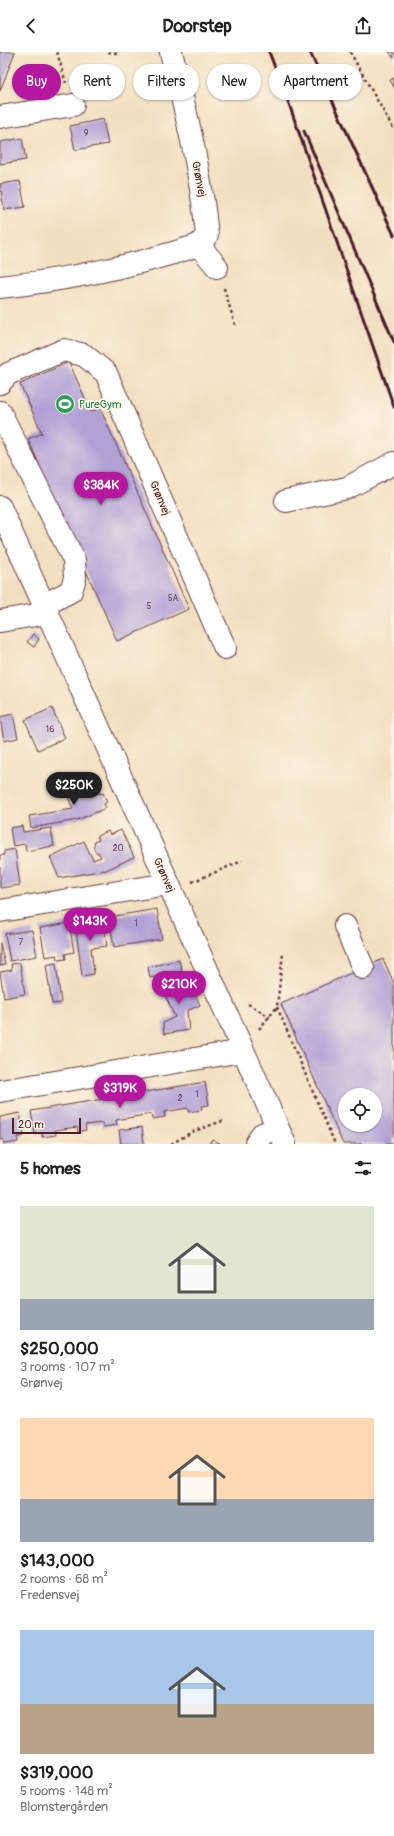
<!DOCTYPE html>
<meta charset="utf-8">
<style>
body{margin:0;font-family:Pangolin,sans-serif;background:#f2f2f2;color:#222;height:100vh;display:flex;flex-direction:column;font-size:15px;white-space:nowrap}
*{box-sizing:border-box;margin:0}
p{font-size:13px;color:#767676}
.icon{flex:none;width:22px;height:22px;fill:none;stroke:currentColor;stroke-width:2;stroke-linecap:round;stroke-linejoin:round}
.map{position:relative;height:1092px;overflow:hidden}
.panel{display:flex;flex-direction:column;background:#fff;flex:1}
.panel>*{flex:none}
.hud{position:absolute;left:12px;top:12px;width:370px;height:36px;display:flex;gap:8px}
.controls{position:absolute;left:338px;top:1036px;display:grid;gap:8px}
.controls a{display:grid;place-items:center;width:44px;height:44px;border-radius:50%;background:#fff;box-shadow:0 1px 3px #0004;font-size:20px}
.scale{position:absolute;left:12px;bottom:10px;width:69px;box-sizing:border-box;padding-left:4px;border:2px solid #4a1f2b;border-top:0;font-size:11px;line-height:14px;white-space:nowrap;color:#4a1f2b;-webkit-text-stroke:3px #fcf5e5;paint-order:stroke}
.price{position:absolute;translate:-50% -34px;padding:0 9px;border-radius:14px;background:#b5179e;color:#fff;font-size:13px;line-height:26px;filter:drop-shadow(0 1px 2px #0008)}
.price::after{content:'';position:absolute;left:50%;top:24px;width:12px;height:9px;margin-left:-6px;background:inherit;clip-path:polygon(0 0,100% 0,50% 100%)}
.price.selected{background:#222;color:#fff}
ul{padding:0;list-style:none}
li{display:grid;align-content:center;gap:8px;height:212px;padding:0 20px}
li span{display:grid;place-items:center;height:124px;border-radius:0px;color:#555}
li>.icon{margin-inline-start:auto}
span .icon{width:72px;height:72px;fill:#fffc;stroke-width:1}
li b{font-size:17px}
h2{display:flex;justify-content:space-between;align-items:center;height:48px;padding:0 20px;font-size:17px}
.pill{padding:0 14px;border-radius:18px;background:#fff;box-shadow:0 1px 3px #0004;font-size:14px;line-height:36px}
.pill.selected{background:#b5179e;color:#fff}
header{display:flex;justify-content:space-between;align-items:center;height:52px;padding:0 20px;background:#fff;font-size:18px;font-weight:700}
.map>svg:first-child{display:block}
.building{fill:#b1a1d5;fill-rule:evenodd}
.lines{fill:none;stroke-linecap:round;stroke-linejoin:round}
.minor-casing{stroke:#633c41;stroke-width:24}
.path{stroke:#633c41;stroke-width:2.5;stroke-dasharray:3 3;stroke-linecap:butt}
.minor{stroke:#fff;stroke-width:22}
.rail{stroke:#4a1f2b;stroke-width:3}
.labels{text-anchor:middle;dominant-baseline:central;stroke-width:3.5;stroke-linejoin:round;paint-order:stroke}
.number-label{font-size:9px;fill:#644056}
.street-label{font-size:11px;fill:#4a1f2b;stroke:#fcf5e5}
.leisure-label{font-size:11px;fill:#27864d;stroke:#fcf5e5;text-anchor:start}
</style>
<header><svg class="icon" aria-label="back" viewBox="0 0 24 24"><path d="M15 5l-7 7 7 7"/></svg>Doorstep<svg class="icon" aria-label="share" viewBox="0 0 24 24"><path d="M12 15V3M7 8l5-5 5 5M5 13v7h14v-7"/></svg></header>
<div class="map">
<svg width="394" height="1092" viewBox="0 0 394 1092">
<rect width="100%" height="100%" fill="#fcf5e5"/>
<filter id="ink" filterUnits="userSpaceOnUse"><feTurbulence type="fractalNoise" baseFrequency=".025" numOctaves="2"/><feDisplacementMap in="SourceGraphic" scale="8" xChannelSelector="R" yChannelSelector="G"/><feConvolveMatrix kernelMatrix="1 2 1 2 8 2 1 2 1" color-interpolation-filters="sRGB"/></filter>
<filter id="wash" filterUnits="userSpaceOnUse"><feTurbulence type="fractalNoise" baseFrequency=".012" numOctaves="4" result="noise"/><feDisplacementMap in="SourceGraphic" scale="16" xChannelSelector="R" yChannelSelector="G"/><feGaussianBlur stdDeviation="0.9" result="paint"/><feColorMatrix in="noise" values="0 0 0 0 0 0 0 0 0 0 0 0 0 0 0 0 0 1.4 0 .05"/><feComposite in="paint" operator="in"/></filter>
<g filter="url(#wash)">
<rect width="100%" height="100%" fill="#f2dfc0"/>
<g id="blocks">
<path class="building" d="M 0,0 L 15,0 L 0,39 Z
M 389,0 L 394,0 L 394,6 Z
M 394,26 L 394,35 L 390,28 Z
M 103,67 L 108,92 L 75,98 L 70,74 Z
M 22,86 L 26,108 L 0,112 L 0,90 Z
M 20,129 L 25,155 L 4,158 L 0,132 Z
M 69,310 L 91,360 L 100,356 L 189,557 L 117,589 L 28,387 L 42,381 L 20,332 Z
M 33,582 L 39,587 L 34,595 L 27,590 Z
M 52,656 L 65,686 L 38,698 L 25,668 Z
M 13,662 L 18,686 L 4,689 L 0,665 Z
M 94,726 L 100,742 L 103,741 L 107,750 L 104,752 L 106,756 L 77,768 L 31,776 L 29,764 L 73,757 L 65,738 Z
M 22,774 L 23,780 L 51,776 L 54,794 L 26,799 L 25,792 L 13,794 L 10,776 Z
M 121,778 L 134,805 L 106,818 L 59,826 L 50,805 L 84,789 L 93,808 L 101,805 L 98,800 L 96,801 L 93,794 L 95,792 L 94,790 L 99,788 L 97,784 L 108,779 L 110,783 Z
M 15,797 L 20,833 L 0,836 L 0,803 L 4,803 L 4,799 Z
M 157,857 L 162,887 L 114,895 L 109,865 Z
M 103,866 L 107,894 L 91,896 L 94,922 L 82,924 L 75,869 Z
M 69,871 L 74,900 L 65,902 L 66,907 L 58,908 L 57,903 L 45,905 L 40,876 Z
M 32,878 L 37,904 L 10,909 L 5,882 Z
M 0,891 L 5,913 L 0,914 Z
M 383,907 L 394,931 L 394,1092 L 343,1092 L 281,952 ZM 345,1043 L 375,1043 L 375,1073 L 345,1073 Z
M 179,908 L 182,919 L 150,926 L 148,915 Z
M 20,911 L 25,942 L 4,946 L 0,920 L 12,918 L 11,912 Z
M 56,911 L 61,951 L 52,952 L 46,913 Z
M 188,927 L 200,953 L 187,959 L 189,978 L 164,982 L 163,971 L 175,965 L 161,934 L 174,928 L 177,932 Z
M 205,1030 L 209,1053 L 201,1054 L 202,1058 L 188,1060 L 188,1056 L 164,1060 L 165,1065 L 152,1067 L 151,1062 L 116,1068 L 117,1073 L 103,1075 L 102,1071 L 85,1073 L 86,1078 L 78,1080 L 77,1075 L 55,1078 L 56,1083 L 42,1085 L 42,1081 L 35,1082 L 31,1059 Z
M 20,1061 L 24,1084 L 17,1085 L 18,1090 L 4,1092 L 3,1087 L 0,1088 L 0,1065 Z
M 142,1075 L 144,1092 L 121,1092 L 119,1078 Z
M 212,1087 L 221,1092 L 209,1092 Z"/>
</g>
</g>
<g filter="url(#ink)">
<use href="#blocks" fill-opacity="0" stroke="#633c41" stroke-width="1"/>
<g class="lines">
<defs>
<path id="minor" d="M 0,65 L 73,53
M 199,193 L 217,215
M 0,235 C 68,228 134,214 199,193 L 207,183 C 201,121 186,60 171,0
M 0,331 L 8,322 L 64,298 L 84,303 L 106,321 L 225,596
M 0,360 L 74,508 L 75,526 L 71,539 L 44,553
M 286,449 L 347,436 L 394,411
M 0,455 L 285,1092
M 0,569 L 48,561
M 0,859 L 168,832
M 345,874 L 363,916
M 0,1039 L 243,999
M 256,1092 L 262,1082 L 278,1076"/>
</defs>
<use href="#minor" class="minor-casing"/>
<path class="path" d="M 57,0 L 66,31
M 108,0 L 117,1 L 120,0
M 350,0 L 394,78
M 224,236 L 236,276
M 192,830 L 242,809
M 248,952 L 270,965
M 277,955 L 335,1092
M 259,977 L 277,955 L 283,901
M 171,1092 L 192,1080 L 225,1068"/>
<use href="#minor" class="minor"/>
<path class="rail" d="M 269,0 L 288,49 L 394,355
M 310,0 L 394,183
M 304,79 L 394,290"/>
</g>
</g>
<defs>
<symbol id="stadium-disc" viewBox="-11 -11 22 22"><circle r="9.5" fill="#2e9e5b" stroke="#fcf5e5"/><path d="M0-5a6.5 5 0 1 0 0 10a6.5 5 0 1 0 0-10ZM-3.5-1.8h7v3.6h-7Z" fill="#fff"/></symbol>
</defs>
<g fill-rule="evenodd">
<use href="#stadium-disc" x="54" y="341" width="22" height="22"/>
</g>
<g class="labels">
<g class="number-label">
<text x="86" y="81">9</text>
<text x="173" y="546">5A</text>
<text x="149" y="554">5</text>
<text x="50" y="677">16</text>
<text x="118" y="796">20</text>
<text x="136" y="871">1</text>
<text x="21" y="890">7</text>
<text x="197" y="1042">1</text>
<text x="180" y="1046">2</text>
</g>
<g class="street-label">
<text transform="translate(199 127) rotate(79)">Grønvej</text>
<text transform="translate(160 446) rotate(67)">Grønvej</text>
<text transform="translate(164 823) rotate(66)">Grønvej</text>
</g>
<g class="leisure-label">
<text x="79" y="352">PureGym</text>
</g>
</g>
</svg>
<div class="controls">
<a><svg class="icon" aria-label="locate" viewBox="0 0 24 24"><circle cx="12" cy="12" r="6"/><path d="M12 2v4M12 18v4M2 12h4M18 12h4"/></svg></a>
</div>
<div class="scale">20 m</div>
<b class="price" style="left:101px;top:454px">$384K</b>
<b class="price selected" style="left:74px;top:754px">$250K</b>
<b class="price" style="left:90px;top:890px">$143K</b>
<b class="price" style="left:179px;top:953px">$210K</b>
<b class="price" style="left:120px;top:1057px">$319K</b>
<div class="hud">
<a class="pill selected">Buy</a>
<a class="pill">Rent</a>
<a class="pill">Filters</a>
<a class="pill">New</a>
<a class="pill">Apartment</a>
</div>
</div>
<section class="panel">
<h2>5 homes<svg class="icon" aria-label="filters" viewBox="0 0 24 24"><path d="M4 7h16M4 17h16"/><circle cx="9" cy="7" r="2"/><circle cx="15" cy="17" r="2"/></svg></h2>
<ul>
<li><span style="background:linear-gradient(#dfe7d0 75%,#9aa5b1 0)"><svg class="icon" aria-label="home" viewBox="0 0 24 24"><path d="M3 11l9-7 9 7M6 9v11h12V9"/></svg></span><div><b>$250,000</b><p>3 rooms · 107 m²</p><p>Grønvej</p></div></li>
<li><span style="background:linear-gradient(#ffd9b3 65%,#9aa5b1 0)"><svg class="icon" aria-label="home" viewBox="0 0 24 24"><path d="M3 11l9-7 9 7M6 9v11h12V9"/></svg></span><div><b>$143,000</b><p>2 rooms · 68 m²</p><p>Fredensvej</p></div></li>
<li><span style="background:linear-gradient(#a9c7e8 60%,#b9a48a 0)"><svg class="icon" aria-label="home" viewBox="0 0 24 24"><path d="M3 11l9-7 9 7M6 9v11h12V9"/></svg></span><div><b>$319,000</b><p>5 rooms · 148 m²</p><p>Blomstergården</p></div></li>
</ul>
</section>
